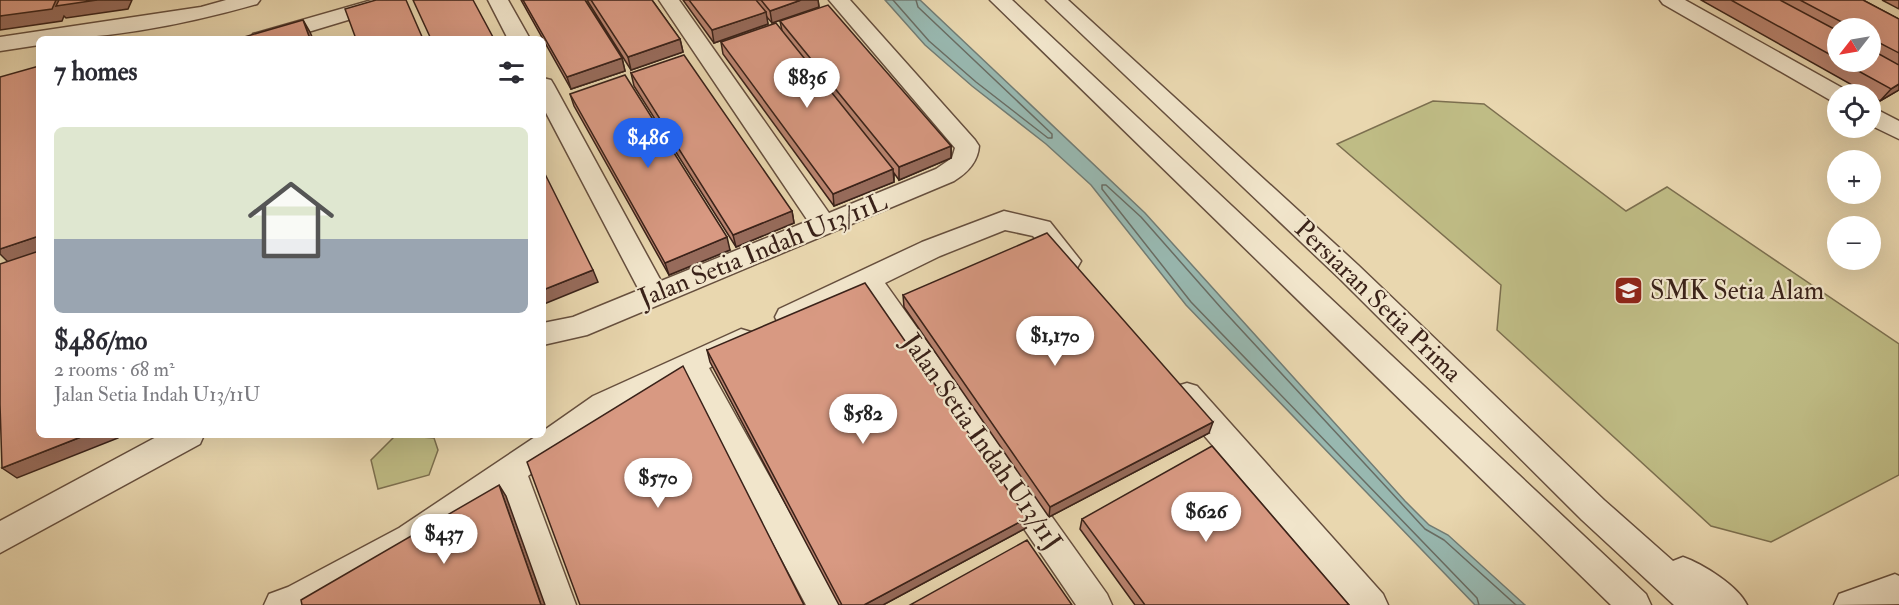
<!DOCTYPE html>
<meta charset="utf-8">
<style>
body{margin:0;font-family:"IM FELL Double Pica",serif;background:#f7f7f7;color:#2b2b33;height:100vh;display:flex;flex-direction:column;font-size:22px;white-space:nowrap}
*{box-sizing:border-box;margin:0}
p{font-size:20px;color:#7c7c81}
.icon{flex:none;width:33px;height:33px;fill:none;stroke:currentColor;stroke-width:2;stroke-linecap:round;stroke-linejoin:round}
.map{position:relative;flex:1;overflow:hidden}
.sheet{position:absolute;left:36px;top:36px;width:510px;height:402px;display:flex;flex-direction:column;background:#fff;border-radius:9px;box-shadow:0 6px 24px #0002}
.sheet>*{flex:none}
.needle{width:39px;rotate:239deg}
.buttons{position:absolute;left:1827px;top:18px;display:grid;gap:12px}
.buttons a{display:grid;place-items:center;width:54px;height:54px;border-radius:50%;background:#fff;box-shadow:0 6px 24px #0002;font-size:30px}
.price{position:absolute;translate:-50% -51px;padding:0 14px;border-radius:21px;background:#fff;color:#222;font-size:20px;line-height:39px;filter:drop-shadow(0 2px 3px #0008)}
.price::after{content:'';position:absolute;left:50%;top:36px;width:18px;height:14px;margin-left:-9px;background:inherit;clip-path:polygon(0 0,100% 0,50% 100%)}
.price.selected{background:#2563eb;color:#fff}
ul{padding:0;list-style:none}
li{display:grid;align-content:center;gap:12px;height:318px;padding:0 18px}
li+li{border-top:2px solid #e1e1e2}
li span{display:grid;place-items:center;height:186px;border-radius:9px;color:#555}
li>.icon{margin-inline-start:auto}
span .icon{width:108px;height:108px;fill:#fffc;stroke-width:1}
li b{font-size:26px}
h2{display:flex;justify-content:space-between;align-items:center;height:72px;padding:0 18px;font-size:26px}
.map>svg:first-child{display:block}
.green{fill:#bfbc85;stroke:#7c6f4f;stroke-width:1.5}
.water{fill:#98b8b0;stroke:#727c74;stroke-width:1.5}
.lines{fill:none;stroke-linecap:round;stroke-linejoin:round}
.shore{stroke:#696d64;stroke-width:1.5}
.minor-casing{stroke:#664f3e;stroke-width:3}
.minor{fill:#f1e5cb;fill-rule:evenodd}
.wall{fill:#ba8470;stroke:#3a2219;stroke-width:1.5;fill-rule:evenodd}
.shaded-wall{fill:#976b5b;stroke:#3a2219;stroke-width:1.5}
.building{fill:#d89982;stroke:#3a2219;stroke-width:1.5}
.labels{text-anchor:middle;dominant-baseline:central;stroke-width:4.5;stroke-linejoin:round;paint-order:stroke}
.street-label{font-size:26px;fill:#3a2219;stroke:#f1e5cb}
.poi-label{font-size:26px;fill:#3a2219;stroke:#f1e5cb;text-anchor:start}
</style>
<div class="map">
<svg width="1899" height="605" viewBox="0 0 1899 605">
<rect width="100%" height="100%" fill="#e9d7af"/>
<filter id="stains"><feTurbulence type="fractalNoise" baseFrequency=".00333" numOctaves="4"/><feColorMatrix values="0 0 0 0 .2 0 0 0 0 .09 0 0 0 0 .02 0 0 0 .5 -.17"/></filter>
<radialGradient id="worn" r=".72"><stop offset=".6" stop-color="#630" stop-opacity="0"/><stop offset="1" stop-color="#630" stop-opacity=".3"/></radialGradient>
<path class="green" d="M 1433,101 L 1484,104 L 1626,211 L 1667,187 L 1899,344 L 1899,475 L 1771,542 L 1711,526 L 1497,330 L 1501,285 L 1337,144 Z
M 396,435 L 434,438 L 438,450 L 429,475 L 378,489 L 371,460 Z"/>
<path class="water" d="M 885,0 L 920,0 L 1145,213 L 1405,501 L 1429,525 L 1448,535 L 1525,605 L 1475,605 L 1186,305 L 1091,185 L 1046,144 L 972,86 L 925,45 Z"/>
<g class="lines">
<path class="shore" d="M 893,0 L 929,41 L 976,82 L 1048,138 L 1052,138 L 1052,134 L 918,7 L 916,0
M 1479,605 L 1477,598 L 1191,302 L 1102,189 L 1102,185 L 1106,185 L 1141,217 L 1222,309 L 1425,529 L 1444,540 L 1516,605"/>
<defs>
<path id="minor" d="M 226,0 L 260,0 L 257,4 C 187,24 112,39 39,39 L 39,45 L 0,51 L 0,37 L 201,7 Z
M 372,0 L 404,0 L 401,4 L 285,39 L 250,39 L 253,34 Z
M 488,0 L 508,0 L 530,39 L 508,39 Z
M 659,0 L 679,0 L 829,213 L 936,169 L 952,158 L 955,148 L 829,0 L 850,0 L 975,140 L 979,146 C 978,162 967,173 954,181 L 587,335 L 543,345 L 543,323 L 573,317 L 639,290 L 543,107 L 543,78 L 551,80 L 554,85 L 661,281 L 808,221 Z
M 990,0 L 1012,0 L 1646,594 L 1651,605 L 1611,605 Z
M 1046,0 L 1068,0 L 1358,265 L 1604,500 L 1673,561 L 1683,557 C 1703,564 1738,586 1747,605 L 1674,605 L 1582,520 L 1340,279 Z
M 1660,0 L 1685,0 L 1846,90 L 1849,94 L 1838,94 L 1838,102 L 1830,100 L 1663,4 Z
M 1870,106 L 1899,121 L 1899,139 L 1870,125 Z
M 1004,211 L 1050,222 L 1081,261 L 1077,268 L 1068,271 L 1059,268 L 1033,236 L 1005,230 L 940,256 L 885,283 L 1107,594 L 1112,605 L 1076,605 L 863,293 L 789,328 L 779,325 L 775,317 L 779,309 L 922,242 Z
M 741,329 L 751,332 L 755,340 L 751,348 L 709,368 L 841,605 L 806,605 L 686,379 L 613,414 L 528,476 L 576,605 L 542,605 L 503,493 L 421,548 L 319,605 L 264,605 L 269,594 L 288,587 L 399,528 L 538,435 L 543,435 L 543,431 L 593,396 Z
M 1187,383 L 1197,386 L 1383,594 L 1388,605 L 1350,605 L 1177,404 L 1173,395 L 1177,386 Z
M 160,435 L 204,435 L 200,444 L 0,553 L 0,521 Z
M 1895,574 L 1899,576 L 1899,604 L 1834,605 L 1839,594 Z"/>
</defs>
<use href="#minor" class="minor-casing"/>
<use href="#minor" class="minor"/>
</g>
<path class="wall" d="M 521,0 L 585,0 L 622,58 L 625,71 L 571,89 Z
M 587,0 L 652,0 L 680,39 L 683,52 L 631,70 Z
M 683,0 L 818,0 L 819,7 L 772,23 L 766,16 L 768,24 L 714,43 Z
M 1701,0 L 1863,0 L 1899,19 L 1899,90 L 1880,101 L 1870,96 L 1870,94 L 1868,94 ZM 1838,28 L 1870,28 L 1870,62 L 1838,62 Z
M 1882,0 L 1899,0 L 1899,9 Z
M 780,21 L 951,146 L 951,158 L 899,180 L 894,173 L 894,182 L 834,206 L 723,54 L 721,42 L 782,31 Z
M 631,73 L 792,211 L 794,223 L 736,247 L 634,86 Z
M 570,94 L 730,250 L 669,275 L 574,106 Z
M 903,295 L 1209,433 L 1049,517 L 904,307 Z
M 707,350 L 1026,528 L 883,605 L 839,605 L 710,362 Z
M 1082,519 L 1349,605 L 1135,605 L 1080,529 Z"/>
<path class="shaded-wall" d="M 56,0 L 132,0 L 128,9 L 66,18 L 64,16 L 62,21 L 0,30 L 0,16 Z
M 801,0 L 818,0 L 819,7 L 772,23 L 770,11 Z
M 766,12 L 768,24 L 714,43 L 712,30 Z
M 303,20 L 310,32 L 313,39 L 310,39 Z
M 680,39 L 683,52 L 631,70 L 628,57 Z
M 622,58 L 625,71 L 571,89 L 567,77 Z
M 1899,84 L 1899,90 L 1880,101 L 1891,89 Z
M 951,146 L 951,158 L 899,180 L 899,167 Z
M 893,169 L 894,182 L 834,206 L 833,194 Z
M 792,211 L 794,223 L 736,247 L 733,235 Z
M 39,236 L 39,253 L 9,263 L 0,254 L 0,249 Z
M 727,237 L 730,250 L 669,275 L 665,263 Z
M 593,270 L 598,282 L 544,304 L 543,302 L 543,290 Z
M 1213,422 L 1209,433 L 1049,517 L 1050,507 Z
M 86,435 L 118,435 L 118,438 L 17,478 L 2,468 Z
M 499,485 L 506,496 L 545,605 L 541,605 Z
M 1027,518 L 1026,528 L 883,605 L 864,605 Z"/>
<path class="building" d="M 0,0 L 56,0 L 52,9 L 0,16 Z
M 59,0 L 97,0 L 56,6 Z
M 376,0 L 406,0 L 423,39 L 356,39 L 345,9 Z
M 413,0 L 473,0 L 494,39 L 431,39 Z
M 523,0 L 585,0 L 622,58 L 567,77 Z
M 591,0 L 652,0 L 680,39 L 628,57 Z
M 689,0 L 756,0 L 766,12 L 712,30 Z
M 761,0 L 801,0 L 770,11 Z
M 1731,0 L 1780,0 L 1838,31 L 1838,59 Z
M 1800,0 L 1863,0 L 1899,19 L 1899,53 L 1870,38 L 1870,28 L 1853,28 Z
M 828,5 L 951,146 L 899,167 L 780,21 Z
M 303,20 L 310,39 L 244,39 L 244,37 Z
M 776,23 L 893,169 L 833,194 L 721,42 Z
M 1870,49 L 1899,65 L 1899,84 L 1891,89 L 1842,62 L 1870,62 Z
M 684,55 L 792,211 L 733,235 L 631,73 Z
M 39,66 L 39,236 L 0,249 L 0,77 Z
M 625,75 L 727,237 L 665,263 L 570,94 Z
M 543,170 L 593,270 L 543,290 Z
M 1047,233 L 1213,422 L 1050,507 L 903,295 Z
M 39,251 L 39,435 L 86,435 L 2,468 L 0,404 L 0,264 Z
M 865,283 L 1027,518 L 864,605 L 842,605 L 707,350 Z
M 683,366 L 804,605 L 580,605 L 527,462 Z
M 1212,446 L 1349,605 L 1145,605 L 1082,519 Z
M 499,485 L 541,605 L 302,605 L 301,600 Z
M 1027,540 L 1072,605 L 910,605 Z"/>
<defs>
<symbol id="school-square" viewBox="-11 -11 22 22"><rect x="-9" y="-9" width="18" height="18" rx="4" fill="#8f2418" stroke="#f1e5cb"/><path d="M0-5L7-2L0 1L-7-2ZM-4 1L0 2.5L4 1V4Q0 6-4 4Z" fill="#fff"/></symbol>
</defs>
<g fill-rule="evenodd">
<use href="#school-square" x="1612" y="274" width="33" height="33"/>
</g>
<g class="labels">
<g class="street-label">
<text transform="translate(763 250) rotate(-22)">Jalan Setia Indah U13/11L</text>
<text transform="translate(1378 301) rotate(44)">Persiaran Setia Prima</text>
<text transform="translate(982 442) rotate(55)">Jalan Setia Indah U13/11J</text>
</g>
<g class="poi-label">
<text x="1650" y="291">SMK Setia Alam</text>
</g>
</g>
<rect width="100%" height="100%" filter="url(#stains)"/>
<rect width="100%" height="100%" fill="url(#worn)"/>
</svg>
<div class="buttons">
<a><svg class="needle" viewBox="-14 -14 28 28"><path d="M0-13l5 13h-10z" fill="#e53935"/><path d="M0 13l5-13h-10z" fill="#7c7c81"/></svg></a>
<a><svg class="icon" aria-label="locate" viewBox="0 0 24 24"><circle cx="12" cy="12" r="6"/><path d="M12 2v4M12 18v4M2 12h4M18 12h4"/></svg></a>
<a>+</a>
<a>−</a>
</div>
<b class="price" style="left:807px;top:109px">$836</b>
<b class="price selected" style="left:648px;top:169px">$486</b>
<b class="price" style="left:1055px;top:367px">$1,170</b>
<b class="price" style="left:863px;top:445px">$582</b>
<b class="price" style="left:658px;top:509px">$570</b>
<b class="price" style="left:1206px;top:543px">$626</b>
<b class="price" style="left:444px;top:565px">$437</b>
<section class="sheet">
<h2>7 homes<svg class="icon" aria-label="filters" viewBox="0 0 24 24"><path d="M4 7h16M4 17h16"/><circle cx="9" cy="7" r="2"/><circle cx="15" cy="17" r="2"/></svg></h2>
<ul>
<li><span style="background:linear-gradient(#dfe7d0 60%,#9aa5b1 0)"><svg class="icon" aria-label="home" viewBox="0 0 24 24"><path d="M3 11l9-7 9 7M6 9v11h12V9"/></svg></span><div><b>$486/mo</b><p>2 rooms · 68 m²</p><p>Jalan Setia Indah U13/11U</p></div></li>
</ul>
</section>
</div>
